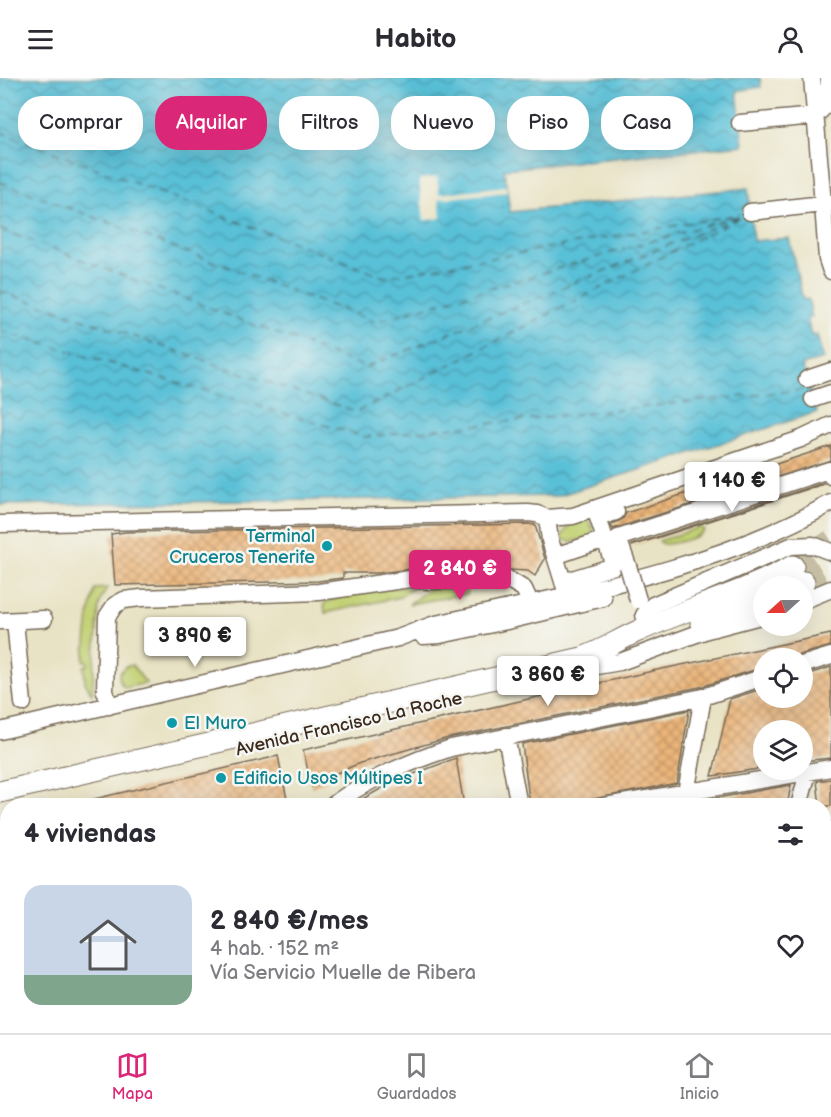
<!DOCTYPE html>
<html lang="es">
<meta charset="utf-8">
<style>
body{margin:0;font-family:"Balsamiq Sans",sans-serif;background:#f2f2f3;color:#2b2b33;height:100vh;display:flex;flex-direction:column;font-size:22px;white-space:nowrap}
*{box-sizing:border-box;margin:0}
p{font-size:20px;color:#7c7c81}
.icon{flex:none;width:33px;height:33px;fill:none;stroke:currentColor;stroke-width:2;stroke-linecap:round;stroke-linejoin:round}
.map{position:relative;flex:1;overflow:hidden}
.side{position:absolute;left:0px;top:720px;width:831px;height:236px;display:flex;flex-direction:column;background:#fff;border-radius:24px 24px 0 0;box-shadow:0 6px 24px #0002}
.side>*{flex:none}
.top-card{position:absolute;left:18px;top:18px;width:795px;height:54px;display:flex;gap:12px}
.needle{width:39px;rotate:249deg}
.controls{position:absolute;left:753px;top:498px;display:grid;gap:12px}
.controls a{display:grid;place-items:center;width:60px;height:60px;border-radius:50%;background:#fff;box-shadow:0 6px 24px #0002;font-size:30px}
.price{position:absolute;translate:-50% -51px;padding:0 14px;border-radius:6px;background:#fff;color:#222;font-size:20px;line-height:39px;filter:drop-shadow(0 2px 3px #0008)}
.price::after{content:'';position:absolute;left:50%;top:36px;width:18px;height:14px;margin-left:-9px;background:inherit;clip-path:polygon(0 0,100% 0,50% 100%)}
.price.on{background:#db2777;color:#fff}
ul{padding:0;list-style:none}
li{display:flex;align-items:center;gap:18px;height:150px;padding:0 24px}
li span{display:grid;place-items:center;flex:none;width:168px;height:120px;border-radius:18px;color:#555}
li>.icon{margin-inline-start:auto}
span .icon{width:72px;height:72px;fill:#fffc;stroke-width:1}
li b{font-size:26px}
h2{display:flex;justify-content:space-between;align-items:center;height:72px;padding:0 24px;font-size:26px}
.pill{padding:0 21px;border-radius:24px;background:#fff;box-shadow:0 6px 24px #0002;font-size:21px;line-height:54px}
.pill.on{background:#db2777;color:#fff}
header{display:flex;justify-content:space-between;align-items:center;height:78px;padding:0 24px;background:#fff;font-size:27px;font-weight:800}
.dock{display:flex;justify-content:space-around;align-items:center;height:84px;border-top:2px solid #e1e1e2;background:#fff;font-size:16px;color:#7c7c81}
.dock a{display:grid;justify-items:center;gap:3px}
.dock .on{color:#db2777}
.map>svg:first-child{display:block}
.garden{fill:#c1d072;stroke:#7e7d48;stroke-width:1.5}
.water{fill:url(#water-waves);stroke:#4a757a;stroke-width:1.5}
.pier{fill:#e9e3c5}
.lines{fill:none;stroke-linecap:round;stroke-linejoin:round}
.ferry{stroke:#445756;stroke-width:1.5;stroke-dasharray:8 6;stroke-linecap:butt}
.building{fill:url(#building-cross-hatch)}
.major-tunnel{stroke:#c6bea4;stroke-width:21;stroke-dasharray:21 10;stroke-linecap:butt}
.minor-casing{stroke:#786b58;stroke-width:19}
.major-casing{stroke:#786b58;stroke-width:23}
.minor{stroke:#fff;stroke-width:16}
.major{stroke:#fff;stroke-width:21}
.minor-bridge-casing{stroke:#786b58;stroke-width:19;stroke-linecap:butt}
.minor-bridge{stroke:#fff;stroke-width:16}
.culture-dot{fill:#0f9aa8;stroke:#f6f6f2;stroke-width:2}
.labels{text-anchor:middle;dominant-baseline:central;stroke-width:5;stroke-linejoin:round;paint-order:stroke}
.culture-label{font-size:18px;fill:#0d838f;stroke:#f6f6f2;text-anchor:start}
.street-label{font-size:18px;fill:#3b2a1e;stroke:#f6f6f2}
</style>
<header><svg class="icon" aria-label="menu" viewBox="0 0 24 24"><path d="M4 6h16M4 12h16M4 18h16"/></svg>Habito<svg class="icon" aria-label="person" viewBox="0 0 24 24"><circle cx="12" cy="8" r="4"/><path d="M4 21q1-7 8-7t8 7"/></svg></header>
<div class="map">
<svg width="831" height="955" viewBox="0 0 831 955">
<defs>
<pattern id="water-waves" width="16" height="10" patternUnits="userSpaceOnUse" patternTransform="scale(1.5)"><rect width="16" height="10" fill="#59c0d7"/><path d="M0 5q4-4 8 0t8 0" fill="none" stroke="#4b9cae"/></pattern>
<pattern id="building-cross-hatch" width="8" height="8" patternUnits="userSpaceOnUse" patternTransform="scale(1.5)"><rect width="8" height="8" fill="#ebb579"/><path d="M0 0l8 8M0 8l8-8" fill="none" stroke="#c09363"/></pattern>
</defs>
<rect width="100%" height="100%" fill="#f6f6f2"/>
<filter id="ink" filterUnits="userSpaceOnUse"><feTurbulence type="fractalNoise" baseFrequency=".0167" numOctaves="2"/><feDisplacementMap in="SourceGraphic" scale="12" xChannelSelector="R" yChannelSelector="G"/><feConvolveMatrix kernelMatrix="1 2 1 2 8 2 1 2 1" color-interpolation-filters="sRGB"/></filter>
<filter id="wash" filterUnits="userSpaceOnUse"><feTurbulence type="fractalNoise" baseFrequency=".008" numOctaves="4" result="noise"/><feDisplacementMap in="SourceGraphic" scale="24" xChannelSelector="R" yChannelSelector="G"/><feGaussianBlur stdDeviation="1.35" result="paint"/><feColorMatrix in="noise" values="0 0 0 0 0 0 0 0 0 0 0 0 0 0 0 0 0 1.4 0 .05"/><feComposite in="paint" operator="in"/></filter>
<g filter="url(#wash)">
<rect width="100%" height="100%" fill="#e9e3c5"/>
<path class="garden" d="M 588,442 L 594,453 L 592,459 L 571,464 L 560,461 L 571,445 Z
M 700,449 L 704,452 C 697,461 675,466 663,466 L 659,463 Z
M 432,509 L 467,509 L 467,516 L 409,526 Z
M 107,510 L 101,521 L 99,529 L 92,616 L 85,604 L 84,588 L 88,587 L 88,583 L 84,583 L 89,538 L 95,511 Z
M 376,510 L 413,510 L 400,519 L 325,535 L 324,525 L 345,517 Z
M 132,587 L 146,605 L 125,610 L 120,604 L 119,596 L 125,589 Z"/>
<path class="water" d="M 0,0 L 760,0 L 761,9 L 737,13 L 743,67 L 504,91 L 510,134 L 748,110 L 753,163 L 789,160 L 803,222 L 808,221 L 812,239 L 807,240 L 811,258 L 817,257 L 823,281 L 802,287 L 817,334 L 558,418 L 0,427 Z"/>
<path class="pier" d="M 437,99 L 439,116 L 506,108 L 507,114 L 439,121 L 441,140 L 424,142 L 419,101 Z"/>
<g class="lines">
<path class="ferry" d="M 0,54 L 384,199 L 740,136
M 0,104 L 375,244 L 744,136
M 0,151 L 366,289 L 738,139
M 0,213 L 357,334 L 744,137
M 0,253 L 365,359 L 810,311"/>
</g>
<g id="blocks">
<path class="building" d="M 831,368 L 831,382 L 613,451 L 611,447 L 623,441 L 626,435 Z
M 823,405 L 824,406 L 632,468 L 632,467 Z
M 528,446 L 535,447 L 545,481 L 535,498 L 528,493 L 509,492 L 429,492 L 411,491 L 378,495 L 343,495 L 343,500 L 318,503 L 115,507 L 111,456 L 126,454 Z
M 831,556 L 831,568 L 799,577 L 794,580 L 764,580 L 764,589 L 700,609 L 448,660 L 360,685 L 325,700 L 326,703 L 312,709 L 303,672 L 657,592 Z
M 831,589 L 831,680 L 802,683 L 802,652 L 764,652 L 764,690 L 712,698 L 730,621 L 764,610 L 764,620 L 802,620 L 802,598 Z
M 689,632 L 677,705 L 556,728 L 530,728 L 522,666 Z
M 278,678 L 287,721 L 275,728 L 82,728 L 81,724 Z
M 456,680 L 464,728 L 350,728 L 393,704 Z
M 831,701 L 831,728 L 820,728 L 817,703 Z
M 791,707 L 787,728 L 671,728 L 689,725 Z"/>
</g>
</g>
<g filter="url(#ink)">
<use href="#blocks" fill-opacity="0" stroke="#786b58" stroke-width="1.5"/>
<g class="lines">
<path class="major-tunnel" d="M 793,488 L 831,462
M 804,504 L 831,488"/>
<defs>
<path id="minor" d="M 818,32 L 829,8 L 829,0
M 740,45 L 815,38 L 831,22
M 831,125 L 823,126 L 827,181 L 831,193
M 750,134 L 823,126 L 812,0
M 807,301 L 831,293
M 813,321 L 831,315
M 547,440 L 550,462 L 566,513
M 0,446 L 528,435 L 537,436 L 547,440 L 573,438 L 801,361 L 831,347
M 555,478 L 605,461
M 628,488 L 618,460 L 829,392 L 831,398
M 563,504 L 614,488 L 598,440 L 616,434
M 802,523 L 831,511
M 644,537 L 653,527 L 791,468 L 813,467 L 831,474
M 0,543 L 44,541
M 15,543 L 23,625
M 423,558 L 440,557 L 507,543 L 603,520
M 802,587 L 831,578
M 585,590 L 620,584 L 707,552 L 764,537
M 109,628 L 105,613 L 107,539 L 115,527 L 124,522 L 141,520 L 319,514 L 410,501 L 429,503 L 509,502 L 524,511 L 535,535
M 0,653 L 398,560 L 432,547 C 563,517 713,493 831,425
M 506,658 L 519,728
M 686,715 L 703,619
M 332,728 C 361,704 414,682 451,670 L 703,619 L 764,599
M 605,728 L 831,690
M 799,728 L 808,694
M 824,753 L 831,752
M 0,773 L 8,774
M 824,837 L 831,837
M 0,889 L 8,858
M 824,927 L 831,928
M 86,955 L 88,948
M 145,955 L 146,948
M 235,955 L 236,948
M 280,955 L 281,948
M 306,955 L 307,948
M 351,955 L 351,948
M 470,955 L 471,948
M 634,955 L 635,948
M 733,955 L 735,948"/>
<path id="major" d="M 796,508 L 804,504
M 701,543 L 764,523
M 0,714 L 582,580 C 602,573 618,562 636,554 C 688,530 743,515 793,488"/>
</defs>
<use href="#minor" class="minor-casing"/>
<use href="#major" class="major-casing"/>
<use href="#minor" class="minor"/>
<use href="#major" class="major"/>
<defs>
<path id="minor-bridge" d="M 628,488 L 638,522"/>
</defs>
<use href="#minor-bridge" class="minor-bridge-casing"/>
<use href="#minor-bridge" class="minor-bridge"/>
</g>
</g>
<g class="culture-dot">
<circle cx="327" cy="468" r="6"/>
<circle cx="172" cy="645" r="6"/>
<circle cx="221" cy="700" r="6"/>
</g>
<g class="labels">
<g class="culture-label">
<text x="315" y="458" text-anchor="end">Terminal<tspan x="315" dy="21">Cruceros Tenerife</tspan></text>
<text x="184" y="645">El Muro</text>
<text x="233" y="700">Edificio Usos Múltipes I</text>
</g>
<g class="street-label">
<text transform="translate(349 646) rotate(-13)">Avenida Francisco La Roche</text>
</g>
</g>
</svg>
<div class="controls">
<a><svg class="needle" viewBox="-14 -14 28 28"><path d="M0-13l5 13h-10z" fill="#e53935"/><path d="M0 13l5-13h-10z" fill="#7c7c81"/></svg></a>
<a><svg class="icon" aria-label="locate" viewBox="0 0 24 24"><circle cx="12" cy="12" r="6"/><path d="M12 2v4M12 18v4M2 12h4M18 12h4"/></svg></a>
<a><svg class="icon" aria-label="layers" viewBox="0 0 24 24"><path d="M12 4l9 5-9 5-9-5zM3 14l9 5 9-5"/></svg></a>
</div>
<b class="price" style="left:732px;top:435px">1 140 €</b>
<b class="price on" style="left:460px;top:523px">2 840 €</b>
<b class="price" style="left:195px;top:590px">3 890 €</b>
<b class="price" style="left:548px;top:629px">3 860 €</b>
<div class="top-card">
<a class="pill">Comprar</a>
<a class="pill on">Alquilar</a>
<a class="pill">Filtros</a>
<a class="pill">Nuevo</a>
<a class="pill">Piso</a>
<a class="pill">Casa</a>
</div>
<section class="side">
<h2>4 viviendas<svg class="icon" aria-label="filters" viewBox="0 0 24 24"><path d="M4 7h16M4 17h16"/><circle cx="9" cy="7" r="2"/><circle cx="15" cy="17" r="2"/></svg></h2>
<ul>
<li><span style="background:linear-gradient(#c9d6e8 75%,#7fa58c 0)"><svg class="icon" aria-label="home" viewBox="0 0 24 24"><path d="M3 11l9-7 9 7M6 9v11h12V9"/></svg></span><div><b>2 840 €/mes</b><p>4 hab. · 152 m²</p><p>Vía Servicio Muelle de Ribera</p></div><svg class="icon" aria-label="heart" viewBox="0 0 24 24"><path d="M12 20l-8-8c-3-5 5-10 8-4 3-6 11-1 8 4z"/></svg></li>
</ul>
</section>
</div>
<nav class="dock">
<a class="on"><svg class="icon" aria-label="map" viewBox="0 0 24 24"><path d="M3 6l6-2 6 2 6-2v14l-6 2-6-2-6 2zM9 4v14M15 6v14"/></svg>Mapa</a>
<a><svg class="icon" aria-label="saved" viewBox="0 0 24 24"><path d="M7 4h10v16l-5-4-5 4z"/></svg>Guardados</a>
<a><svg class="icon" aria-label="home" viewBox="0 0 24 24"><path d="M3 11l9-7 9 7M6 9v11h12V9"/></svg>Inicio</a>
</nav>
